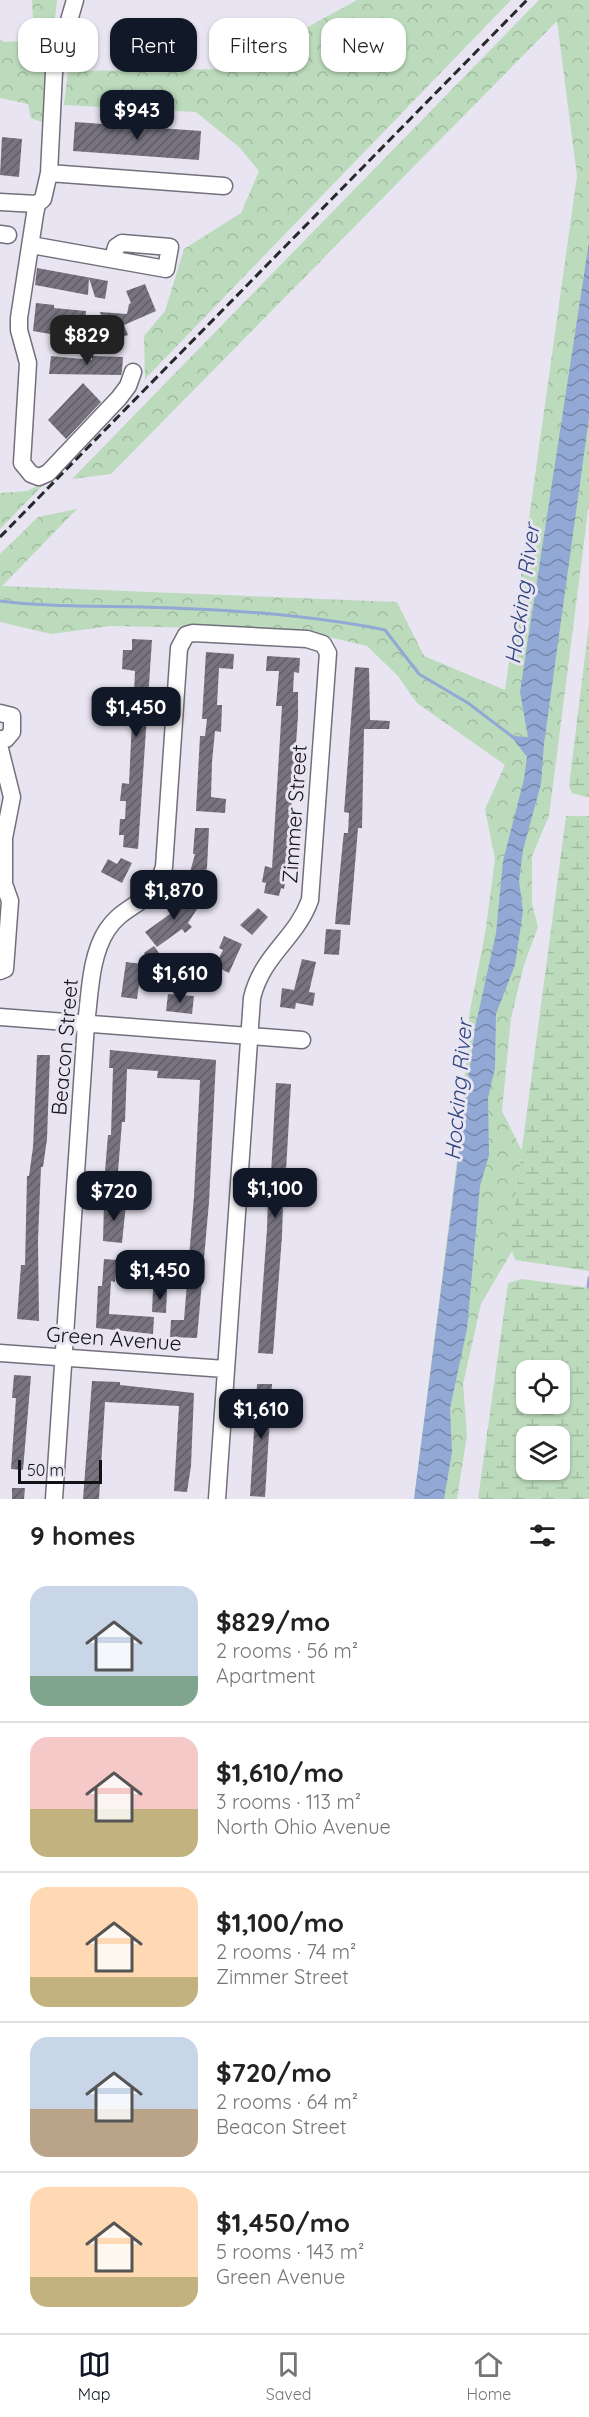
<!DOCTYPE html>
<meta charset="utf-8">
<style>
body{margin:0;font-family:Quicksand,sans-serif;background:#f6f6f6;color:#222;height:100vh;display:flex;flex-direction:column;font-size:22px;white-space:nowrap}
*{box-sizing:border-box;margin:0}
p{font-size:20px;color:#767676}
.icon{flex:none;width:33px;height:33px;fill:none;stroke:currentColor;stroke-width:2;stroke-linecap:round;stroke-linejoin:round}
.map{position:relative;height:1499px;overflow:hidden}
.drawer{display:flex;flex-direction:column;background:#fff;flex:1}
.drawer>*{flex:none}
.top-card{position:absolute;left:18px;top:18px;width:554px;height:54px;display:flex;gap:12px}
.tools{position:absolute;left:516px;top:1360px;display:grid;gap:12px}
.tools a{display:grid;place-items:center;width:54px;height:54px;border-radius:12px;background:#fff;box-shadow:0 2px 4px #0004;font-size:30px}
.scale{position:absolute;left:18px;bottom:15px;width:84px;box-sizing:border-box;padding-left:6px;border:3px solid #121115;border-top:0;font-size:16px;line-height:21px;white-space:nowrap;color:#121115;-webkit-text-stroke:4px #e8e4f1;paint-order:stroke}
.price{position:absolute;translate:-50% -51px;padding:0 14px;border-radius:12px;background:#111827;color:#fff;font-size:20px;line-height:39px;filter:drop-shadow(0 2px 3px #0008)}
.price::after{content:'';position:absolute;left:50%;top:36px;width:18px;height:14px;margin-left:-9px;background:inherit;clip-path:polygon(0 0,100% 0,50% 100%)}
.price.selected{background:#222;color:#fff}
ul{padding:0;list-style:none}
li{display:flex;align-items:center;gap:18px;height:150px;padding:0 30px}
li+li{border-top:2px solid #e0e0e0}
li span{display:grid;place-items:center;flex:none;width:168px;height:120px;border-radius:18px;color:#555}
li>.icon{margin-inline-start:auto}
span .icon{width:72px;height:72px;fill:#fffc;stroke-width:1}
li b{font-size:26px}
h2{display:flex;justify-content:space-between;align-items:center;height:72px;padding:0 30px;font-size:26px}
.chip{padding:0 21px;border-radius:18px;background:#fff;box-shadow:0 2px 4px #0004;font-size:21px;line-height:54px}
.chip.selected{background:#111827;color:#fff}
.dock{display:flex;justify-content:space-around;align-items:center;height:84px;border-top:2px solid #e0e0e0;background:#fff;font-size:16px;color:#767676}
.dock a{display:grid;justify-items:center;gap:3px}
.dock .selected{color:#111827}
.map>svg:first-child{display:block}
.forest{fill:url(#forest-crowns)}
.wetland{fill:url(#wetland-marsh);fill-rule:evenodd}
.water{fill:url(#water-waves)}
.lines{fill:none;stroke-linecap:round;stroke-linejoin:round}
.stream{stroke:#92a8d5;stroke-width:3}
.building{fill:url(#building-hatch)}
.minor-casing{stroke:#736f7c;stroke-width:19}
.minor{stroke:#fff;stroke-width:16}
.rail{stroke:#28272c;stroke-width:3;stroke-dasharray:9 4.5;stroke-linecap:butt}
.labels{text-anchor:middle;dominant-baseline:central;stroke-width:6;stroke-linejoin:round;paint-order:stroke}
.street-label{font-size:21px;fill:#121115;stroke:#e8e4f1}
.water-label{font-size:22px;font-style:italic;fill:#2c457e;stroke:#e8e4f1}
</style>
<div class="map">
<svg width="589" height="1499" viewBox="0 0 589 1499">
<defs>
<pattern id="forest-crowns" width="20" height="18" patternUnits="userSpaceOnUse" patternTransform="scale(1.5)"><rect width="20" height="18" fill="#bcdbbc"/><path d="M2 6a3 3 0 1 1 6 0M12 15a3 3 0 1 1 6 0" fill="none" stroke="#a1bba1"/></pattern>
<pattern id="wetland-marsh" width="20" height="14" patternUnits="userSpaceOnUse" patternTransform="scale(1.5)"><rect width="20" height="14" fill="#bcdbbc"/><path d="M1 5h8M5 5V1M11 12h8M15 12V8" fill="none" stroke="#a1bba1"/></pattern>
<pattern id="water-waves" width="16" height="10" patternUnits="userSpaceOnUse" patternTransform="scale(1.5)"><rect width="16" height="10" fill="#92a8d5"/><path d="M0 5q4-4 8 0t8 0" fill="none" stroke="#7687ac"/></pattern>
<pattern id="building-hatch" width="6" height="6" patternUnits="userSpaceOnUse" patternTransform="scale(1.5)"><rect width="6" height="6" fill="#77737f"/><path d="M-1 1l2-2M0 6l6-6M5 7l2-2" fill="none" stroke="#605d67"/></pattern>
</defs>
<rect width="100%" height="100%" fill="#e8e4f1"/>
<path class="forest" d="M 32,0 L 57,0 L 44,123 L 31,118 L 28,104 L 0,98 L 0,39 L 4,42 L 26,41 L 33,21 Z
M 357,0 L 511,0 L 145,379 L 144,336 L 165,311 L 184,249 L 241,213 L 259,171 L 239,147 L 196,112 L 64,105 L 68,71 L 231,69 Z
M 539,0 L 589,0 L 589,503 L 549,816 L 532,856 L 532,904 L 538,927 L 524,965 L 511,1018 L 502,1111 L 522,1151 L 512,1224 L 512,1251 L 481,1304 L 463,1384 L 467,1435 L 457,1499 L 414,1499 L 460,1137 L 470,1010 L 485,934 L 495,859 L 485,809 L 505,765 L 417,703 L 398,676 L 367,646 L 300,630 L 111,626 L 51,634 L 0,622 L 0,554 L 38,517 L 77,509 L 2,586 L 397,602 L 424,656 L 505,690 L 577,176 L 557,21 L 111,474 L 72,479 Z
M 47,481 L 0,529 L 0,493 L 27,491 Z"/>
<path class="wetland" d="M 589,624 L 589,798 L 572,793 L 569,786 Z
M 566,816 L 589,816 L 589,1271 L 515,1260 L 512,1251 L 512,1224 Z
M 522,1279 L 589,1288 L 589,1499 L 478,1499 L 508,1283 ZM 526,1371 L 560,1371 L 560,1404 L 526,1404 ZM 526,1437 L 560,1437 L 560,1470 L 526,1470 Z"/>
<path class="water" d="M 589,242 L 589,418 L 544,744 L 541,784 L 523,850 L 519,881 L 523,911 L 515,965 L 496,1014 L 495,1068 L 488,1098 L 489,1155 L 480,1186 L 467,1329 L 450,1408 L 452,1452 L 444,1499 L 414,1499 L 475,1028 L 496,933 L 503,861 L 524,779 L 527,757 L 511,736 L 528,737 L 520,692 Z"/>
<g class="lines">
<path class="stream" d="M 0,601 C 47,607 95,606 142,607 C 223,609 306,614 385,630 L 419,674 L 468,703 L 514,738
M 588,1287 L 589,1278"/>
</g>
<path class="building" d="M 75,122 L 201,131 L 199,160 L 73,151 Z
M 2,137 L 22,139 L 19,177 L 0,175 Z
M 37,268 L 108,281 L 105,299 L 95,297 L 89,278 L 88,295 L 35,285 Z
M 145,284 L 156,311 L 124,325 L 128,335 L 110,341 L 100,312 L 127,314 L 129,304 L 131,303 L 126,291 Z
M 36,303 L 54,305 L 54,308 L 86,311 L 84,340 L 33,331 Z
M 51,356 L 92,360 L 92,356 L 123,357 L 122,371 L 121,375 L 49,374 Z
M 83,383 L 101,402 L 66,439 L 48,420 Z
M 132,639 L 152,640 L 138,849 L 123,847 L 124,835 L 119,835 L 120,819 L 125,819 L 126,801 L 120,801 L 122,783 L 129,784 L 131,741 L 133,706 L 124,706 L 125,694 L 134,694 L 135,671 L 122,669 L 123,650 L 132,650 Z
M 206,652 L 234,654 L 233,669 L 219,668 L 217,705 L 222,705 L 221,732 L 215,731 L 212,762 L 211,797 L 226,799 L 225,813 L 196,811 L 200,736 L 205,736 L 207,719 L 202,719 Z
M 267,656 L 300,658 L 299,673 L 294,672 L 293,692 L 298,692 L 298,716 L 287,871 L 284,889 L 281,888 L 279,896 L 264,893 L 266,883 L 262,882 L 265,866 L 272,868 L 282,706 L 276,706 L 279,671 L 266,671 Z
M 355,667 L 369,668 L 370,720 L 390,721 L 389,729 L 364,729 L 362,828 L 358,828 L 350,925 L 335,924 L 343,840 L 344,833 L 348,833 L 349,813 L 344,812 Z
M 195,828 L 209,828 L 207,868 L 201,887 L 187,883 L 195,854 L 193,854 Z
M 121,858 L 132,863 L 122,883 L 101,872 L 108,859 L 117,864 Z
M 183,893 L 196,901 L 194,903 L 199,906 L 188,923 L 192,927 L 185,933 L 182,929 L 157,947 L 145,932 L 170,914 Z
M 258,908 L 268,917 L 252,935 L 240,925 Z
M 326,929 L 341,930 L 339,955 L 324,954 Z
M 224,936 L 242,944 L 229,973 L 215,966 L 223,950 L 219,948 Z
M 154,946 L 162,957 L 152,964 L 144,953 Z
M 302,959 L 316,962 L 309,992 L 315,993 L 313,1006 L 296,1003 L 295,1009 L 280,1007 L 282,988 L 294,990 Z
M 126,962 L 142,964 L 137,999 L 121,997 Z
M 168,994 L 194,996 L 192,1014 L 166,1011 Z
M 110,1050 L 216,1060 L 209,1202 L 197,1338 L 170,1337 L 171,1320 L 184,1320 L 194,1196 L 200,1080 L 157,1078 L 158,1071 L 127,1069 L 125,1122 L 122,1122 L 117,1184 L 104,1183 L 108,1135 L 111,1135 L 113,1068 L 109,1068 Z
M 37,1055 L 50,1055 L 47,1139 L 43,1167 L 41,1167 L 38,1240 L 39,1321 L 17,1319 L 21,1265 L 25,1265 L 27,1176 L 29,1176 L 33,1147 Z
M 276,1083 L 291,1084 L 286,1171 L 283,1171 L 281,1205 L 283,1205 L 282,1236 L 273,1354 L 258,1353 L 267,1229 L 268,1198 L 266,1198 L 268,1173 L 271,1174 Z
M 104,1203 L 126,1204 L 122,1243 L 103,1241 Z
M 104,1259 L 117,1260 L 115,1282 L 111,1281 L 109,1314 L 154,1317 L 153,1334 L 96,1328 L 98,1286 L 102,1286 Z
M 153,1289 L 167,1290 L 166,1313 L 152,1312 Z
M 14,1375 L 31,1376 L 23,1470 L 11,1469 L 16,1398 L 12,1398 Z
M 92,1381 L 120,1382 L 120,1385 L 194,1393 L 191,1466 L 187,1492 L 174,1491 L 179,1406 L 105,1402 L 99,1499 L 83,1499 Z
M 257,1384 L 272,1384 L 265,1497 L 250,1496 Z
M 12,1488 L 25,1488 L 24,1499 L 12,1499 Z"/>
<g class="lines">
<defs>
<path id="minor" d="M 49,173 L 54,72 L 75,0
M 0,202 L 37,204
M 0,234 L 8,235
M 31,245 L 166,269 L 170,247 L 122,243 L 116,247 L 113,259
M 133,372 L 128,386 L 119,398 L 48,473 L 39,477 L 31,474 L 22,463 L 28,363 L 19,330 L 19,318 L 35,214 L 37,204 L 43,199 L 49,173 L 224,186
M 0,713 L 12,716 L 12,732 L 6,739 L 0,739
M 0,749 L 12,797 L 4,838 L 4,884 L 10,901 L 5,969 L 0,971
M 0,1017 L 302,1040
M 0,1353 L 225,1369
M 54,1499 L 86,1024 C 90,994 90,956 107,930 C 125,902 152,907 164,867 L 179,648 L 186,635 L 193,633 L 307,639 L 323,644 L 328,653 L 310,900 C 296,939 262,955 252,998 L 217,1499"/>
</defs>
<use href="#minor" class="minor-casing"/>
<use href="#minor" class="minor"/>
<path class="rail" d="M 0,537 L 527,0"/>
</g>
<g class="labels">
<g class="street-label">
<text transform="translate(294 814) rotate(-86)">Zimmer Street</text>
<text transform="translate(64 1047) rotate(-85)">Beacon Street</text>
<text transform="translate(114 1338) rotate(4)">Green Avenue</text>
</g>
<g class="water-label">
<text transform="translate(522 594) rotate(-82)">Hocking River</text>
<text transform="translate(458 1090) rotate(-85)">Hocking River</text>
</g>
</g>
</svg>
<div class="tools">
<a><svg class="icon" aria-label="locate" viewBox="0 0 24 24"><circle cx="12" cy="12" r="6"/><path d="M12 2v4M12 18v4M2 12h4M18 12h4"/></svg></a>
<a><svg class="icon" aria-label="layers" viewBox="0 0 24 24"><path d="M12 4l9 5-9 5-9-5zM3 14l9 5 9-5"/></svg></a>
</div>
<div class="scale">50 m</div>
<b class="price" style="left:137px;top:141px">$943</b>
<b class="price selected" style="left:87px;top:366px">$829</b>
<b class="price" style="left:136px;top:738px">$1,450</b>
<b class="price" style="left:174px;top:921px">$1,870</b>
<b class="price" style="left:180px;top:1004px">$1,610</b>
<b class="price" style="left:275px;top:1219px">$1,100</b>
<b class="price" style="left:114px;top:1222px">$720</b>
<b class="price" style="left:160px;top:1301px">$1,450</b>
<b class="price" style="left:261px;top:1440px">$1,610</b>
<div class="top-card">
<a class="chip">Buy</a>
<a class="chip selected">Rent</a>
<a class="chip">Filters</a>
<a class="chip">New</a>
</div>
</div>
<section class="drawer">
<h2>9 homes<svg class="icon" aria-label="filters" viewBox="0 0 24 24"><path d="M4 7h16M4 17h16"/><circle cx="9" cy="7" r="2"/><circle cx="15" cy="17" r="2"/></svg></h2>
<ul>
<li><span style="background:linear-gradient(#c9d6e8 75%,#7fa58c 0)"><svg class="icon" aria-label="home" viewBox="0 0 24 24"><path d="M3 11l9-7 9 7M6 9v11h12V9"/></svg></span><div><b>$829/mo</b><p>2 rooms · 56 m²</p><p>Apartment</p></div></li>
<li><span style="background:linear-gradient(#f6c9c9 60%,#c2b280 0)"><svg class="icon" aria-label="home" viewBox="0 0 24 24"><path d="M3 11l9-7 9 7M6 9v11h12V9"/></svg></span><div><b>$1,610/mo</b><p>3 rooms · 113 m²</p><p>North Ohio Avenue</p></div></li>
<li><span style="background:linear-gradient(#ffd9b3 75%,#c2b280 0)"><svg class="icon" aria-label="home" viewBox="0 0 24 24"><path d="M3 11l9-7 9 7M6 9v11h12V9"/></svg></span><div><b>$1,100/mo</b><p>2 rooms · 74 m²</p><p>Zimmer Street</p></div></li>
<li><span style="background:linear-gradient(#c9d6e8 60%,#b9a48a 0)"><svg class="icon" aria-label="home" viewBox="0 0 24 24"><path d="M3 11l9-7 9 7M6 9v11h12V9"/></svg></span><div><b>$720/mo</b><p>2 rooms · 64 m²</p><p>Beacon Street</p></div></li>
<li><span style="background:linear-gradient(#ffd9b3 75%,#c2b280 0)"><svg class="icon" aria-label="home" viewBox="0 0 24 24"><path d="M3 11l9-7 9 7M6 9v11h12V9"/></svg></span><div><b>$1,450/mo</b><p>5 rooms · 143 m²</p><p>Green Avenue</p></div></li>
</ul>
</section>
<nav class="dock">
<a class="selected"><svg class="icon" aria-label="map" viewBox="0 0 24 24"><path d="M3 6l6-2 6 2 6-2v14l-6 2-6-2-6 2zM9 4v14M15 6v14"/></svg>Map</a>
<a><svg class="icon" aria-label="saved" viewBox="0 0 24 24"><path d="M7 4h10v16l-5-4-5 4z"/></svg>Saved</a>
<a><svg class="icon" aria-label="home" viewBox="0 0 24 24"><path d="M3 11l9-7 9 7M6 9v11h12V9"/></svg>Home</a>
</nav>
